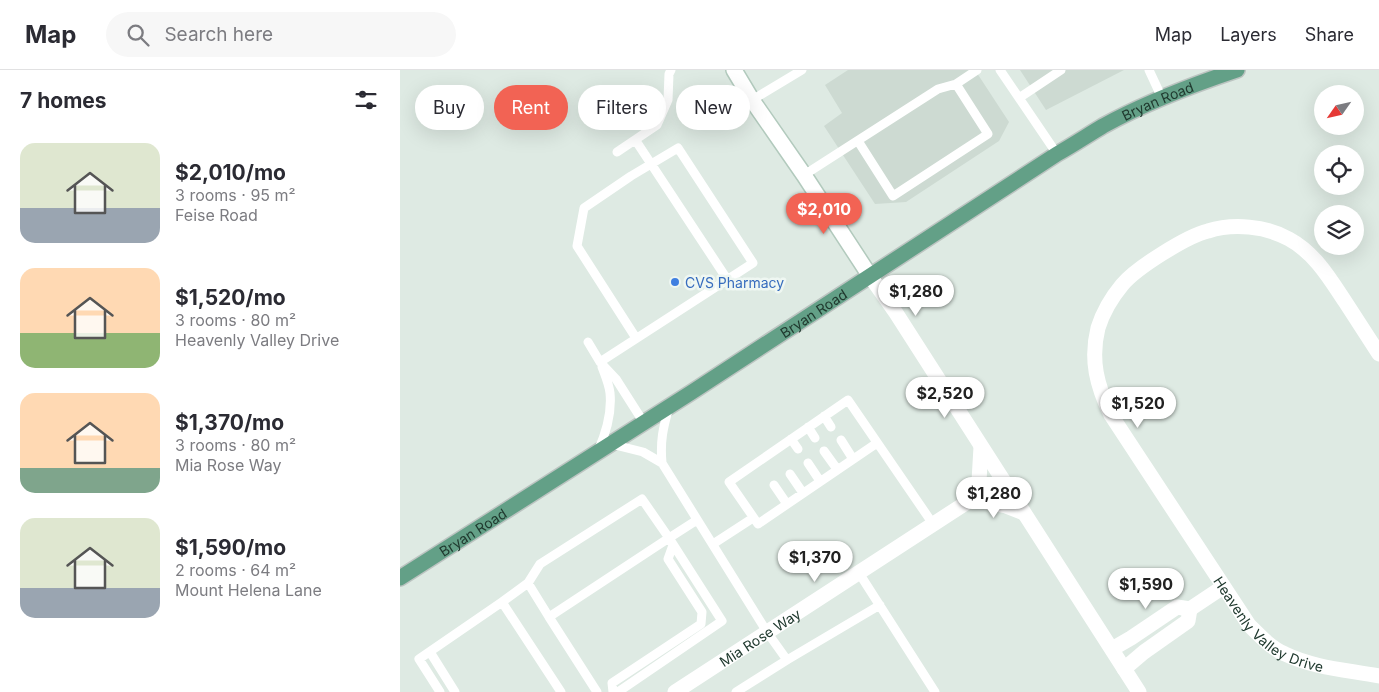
<!DOCTYPE html>
<meta charset="utf-8">
<style>
body{margin:0;font-family:Inter,sans-serif;background:#f7f7f7;color:#2b2b33;height:100vh;display:flex;flex-direction:column;font-size:19px;white-space:nowrap}
*{box-sizing:border-box;margin:0}
p{font-size:16px;color:#7c7c81}
.icon{flex:none;width:28px;height:28px;fill:none;stroke:currentColor;stroke-width:2;stroke-linecap:round;stroke-linejoin:round}
.map{position:relative;flex:1;overflow:hidden}
.drawer{display:flex;flex-direction:column;background:#fff;width:400px}
.drawer>*{flex:none}
.hud{position:absolute;left:15px;top:15px;width:475px;height:45px;display:flex;gap:10px}
.needle{width:32px;rotate:236deg}
.fabs{position:absolute;left:914px;top:15px;display:grid;gap:10px}
.fabs a{display:grid;place-items:center;width:50px;height:50px;border-radius:50%;background:#fff;box-shadow:0 5px 20px #0002;font-size:25px}
.price{position:absolute;translate:-50% -42px;padding:0 11px;border-radius:18px;background:#fff;color:#222;font-size:16px;line-height:32px;filter:drop-shadow(0 1px 2px #0008)}
.price::after{content:'';position:absolute;left:50%;top:30px;width:15px;height:11px;margin-left:-8px;background:inherit;clip-path:polygon(0 0,100% 0,50% 100%)}
.price.on{background:#f26354;color:#fff}
ul{padding:0;list-style:none}
li{display:flex;align-items:center;gap:15px;height:125px;padding:0 20px}
li span{display:grid;place-items:center;flex:none;width:140px;height:100px;border-radius:15px;color:#555}
li>.icon{margin-inline-start:auto}
span .icon{width:60px;height:60px;fill:#fffc;stroke-width:1}
li b{font-size:21px}
h2{display:flex;justify-content:space-between;align-items:center;height:60px;padding:0 20px;font-size:21px}
.chip{padding:0 18px;border-radius:22px;background:#fff;box-shadow:0 5px 20px #0002;font-size:18px;line-height:45px}
.chip.on{background:#f26354;color:#fff}
header{display:flex;align-items:center;gap:30px;box-sizing:border-box;height:70px;padding:0 25px;background:#fff;border-bottom:1px solid #e1e1e2}
header strong{font-size:24px}
nav{display:flex;gap:28px;margin-inline-start:auto;font-size:18px}
.search{width:350px;height:45px;background:#f7f7f7;display:flex;align-items:center;gap:12px;box-sizing:border-box;padding:0 18px;border-radius:28px;color:#7c7c81;font-size:19px}
main{display:flex;flex:1;min-height:0}
.map>svg:first-child{display:block}
.built{fill:#cddad2}
.lines{fill:none;stroke-linecap:round;stroke-linejoin:round}
.secondary-casing{stroke:#b2cabd;stroke-width:18}
.primary-casing{stroke:#bcc4c1;stroke-width:18}
.service{stroke:#fff;stroke-width:9}
.minor{stroke:#fff;stroke-width:15}
.tertiary{stroke:#fff;stroke-width:15}
.secondary{stroke:#fff;stroke-width:15}
.primary{stroke:#63a087;stroke-width:15}
.shop-dot{fill:#3f7fe0;stroke:#eff7f2;stroke-width:2}
.labels{text-anchor:middle;dominant-baseline:central;stroke-width:5;stroke-linejoin:round;paint-order:stroke}
.street-label{font-size:14px;fill:#203a2f;stroke:#eff7f2}
.shop-label{font-size:14px;fill:#366cbe;stroke:#eff7f2;text-anchor:start}
</style>
<header>
<strong>Map</strong>
<div class="search"><svg class="icon" aria-label="search" viewBox="0 0 24 24"><circle cx="10" cy="10" r="6"/><path d="M15 15l6 6"/></svg>Search here</div>
<nav><a>Map</a><a>Layers</a><a>Share</a></nav>
</header>
<main>
<section class="drawer">
<h2>7 homes<svg class="icon" aria-label="filters" viewBox="0 0 24 24"><path d="M4 7h16M4 17h16"/><circle cx="9" cy="7" r="2"/><circle cx="15" cy="17" r="2"/></svg></h2>
<ul>
<li><span style="background:linear-gradient(#dfe7d0 65%,#9aa5b1 0)"><svg class="icon" aria-label="home" viewBox="0 0 24 24"><path d="M3 11l9-7 9 7M6 9v11h12V9"/></svg></span><div><b>$2,010/mo</b><p>3 rooms · 95 m²</p><p>Feise Road</p></div></li>
<li><span style="background:linear-gradient(#ffd9b3 65%,#8fb573 0)"><svg class="icon" aria-label="home" viewBox="0 0 24 24"><path d="M3 11l9-7 9 7M6 9v11h12V9"/></svg></span><div><b>$1,520/mo</b><p>3 rooms · 80 m²</p><p>Heavenly Valley Drive</p></div></li>
<li><span style="background:linear-gradient(#ffd9b3 75%,#7fa58c 0)"><svg class="icon" aria-label="home" viewBox="0 0 24 24"><path d="M3 11l9-7 9 7M6 9v11h12V9"/></svg></span><div><b>$1,370/mo</b><p>3 rooms · 80 m²</p><p>Mia Rose Way</p></div></li>
<li><span style="background:linear-gradient(#dfe7d0 70%,#9aa5b1 0)"><svg class="icon" aria-label="home" viewBox="0 0 24 24"><path d="M3 11l9-7 9 7M6 9v11h12V9"/></svg></span><div><b>$1,590/mo</b><p>2 rooms · 64 m²</p><p>Mount Helena Lane</p></div></li>
</ul>
</section>
<div class="map">
<svg width="979" height="622" viewBox="0 0 979 622">
<rect width="100%" height="100%" fill="#deeae3"/>
<path class="built" d="M 448,0 L 575,0 L 609,52 L 599,71 L 506,132 L 475,134 L 424,56 L 442,43 L 425,15 Z
M 620,0 L 724,0 L 646,40 Z"/>
<g class="lines">
<defs>
<path id="secondary" d="M 334,0 L 352,30 L 404,105 L 470,206"/>
<g id="primary">
<path id="s3" d="M 0,508 L 292,322 L 657,84 C 673,75 688,65 703,56 C 745,33 792,15 837,0"/>
</g>
</defs>
<use href="#secondary" class="secondary-casing"/>
<use href="#primary" class="primary-casing"/>
<path class="service" d="M 600,0 L 657,84
M 749,0 L 762,28
M 619,28 L 661,0
M 352,30 L 402,0
M 236,71 L 327,209
M 458,71 L 493,126 L 588,64 L 556,14
M 217,82 L 257,55 L 268,30 L 269,4 L 271,0
M 404,105 L 538,19 L 556,14 L 577,0
M 188,272 L 200,292 L 216,309 L 244,353
M 200,292 L 353,193 L 278,78 L 231,106 L 184,138 L 177,176 L 236,268
M 269,337 C 263,358 260,371 262,393 L 367,562 L 387,590 L 336,622
M 424,346 L 431,357
M 408,357 L 415,368
M 391,369 L 398,379
M 441,370 L 453,389
M 477,373 L 358,454 L 329,412 L 448,330 L 533,454
M 211,374 L 243,382 L 262,393
M 198,381 C 206,363 212,343 210,323 C 209,314 205,305 202,297
M 424,381 L 437,399
M 408,393 L 420,411
M 390,404 L 403,423
M 374,415 L 387,434
M 313,474 L 353,448
M 459,503 L 535,622
M 102,532 L 128,513 L 140,494 L 242,429 L 269,468 L 149,547 L 128,513
M 149,547 L 197,622
M 30,582 L 55,622
M 387,590 L 480,535
M 40,622 L 19,589 L 102,532 L 161,622
M 213,622 L 212,613 L 301,554 L 302,542 L 268,489 L 273,475
M 218,622 L 322,551 L 269,468 L 297,450"/>
<g class="minor">
<path id="s1" d="M 979,284 C 968,267 957,250 946,233 C 930,209 915,183 889,169 C 866,156 833,153 808,161 C 787,166 736,198 722,215 C 712,227 703,242 698,258 C 690,290 697,316 711,345 L 849,555 C 860,566 871,578 885,584 C 914,598 948,600 979,606"/>
<path d="M 572,429 L 606,436 L 624,443"/>
<path d="M 712,579 L 731,568 L 777,537 L 790,539 L 823,517"/>
<path d="M 724,599 L 744,582 L 788,551 L 790,539"/>
<path id="s2" d="M 275,622 L 572,429 L 579,411 L 581,377"/>
</g>
<path class="tertiary" d="M 470,206 L 496,243 L 739,622"/>
<use href="#secondary" class="secondary"/>
<use href="#primary" class="primary"/>
</g>
<circle class="shop-dot" cx="275" cy="212" r="5"/>
<g class="labels">
<g class="street-label">
<text stroke="none"><textPath href="#s3" startOffset="896">Bryan Road</textPath></text>
<text stroke="none"><textPath href="#s3" startOffset="491">Bryan Road</textPath></text>
<text stroke="none"><textPath href="#s3" startOffset="86">Bryan Road</textPath></text>
<text stroke="none"><textPath href="#s1" startOffset="739">Heavenly Valley Drive</textPath></text>
<text stroke="none"><textPath href="#s2" startOffset="101">Mia Rose Way</textPath></text>
</g>
<g class="shop-label">
<text x="285" y="212">CVS Pharmacy</text>
</g>
</g>
</svg>
<div class="fabs">
<a><svg class="needle" viewBox="-14 -14 28 28"><path d="M0-13l5 13h-10z" fill="#e53935"/><path d="M0 13l5-13h-10z" fill="#7c7c81"/></svg></a>
<a><svg class="icon" aria-label="locate" viewBox="0 0 24 24"><circle cx="12" cy="12" r="6"/><path d="M12 2v4M12 18v4M2 12h4M18 12h4"/></svg></a>
<a><svg class="icon" aria-label="layers" viewBox="0 0 24 24"><path d="M12 4l9 5-9 5-9-5zM3 14l9 5 9-5"/></svg></a>
</div>
<b class="price on" style="left:424px;top:165px">$2,010</b>
<b class="price" style="left:516px;top:247px">$1,280</b>
<b class="price" style="left:545px;top:349px">$2,520</b>
<b class="price" style="left:738px;top:359px">$1,520</b>
<b class="price" style="left:594px;top:449px">$1,280</b>
<b class="price" style="left:415px;top:513px">$1,370</b>
<b class="price" style="left:746px;top:540px">$1,590</b>
<div class="hud">
<a class="chip">Buy</a>
<a class="chip on">Rent</a>
<a class="chip">Filters</a>
<a class="chip">New</a>
</div>
</div>
</main>
